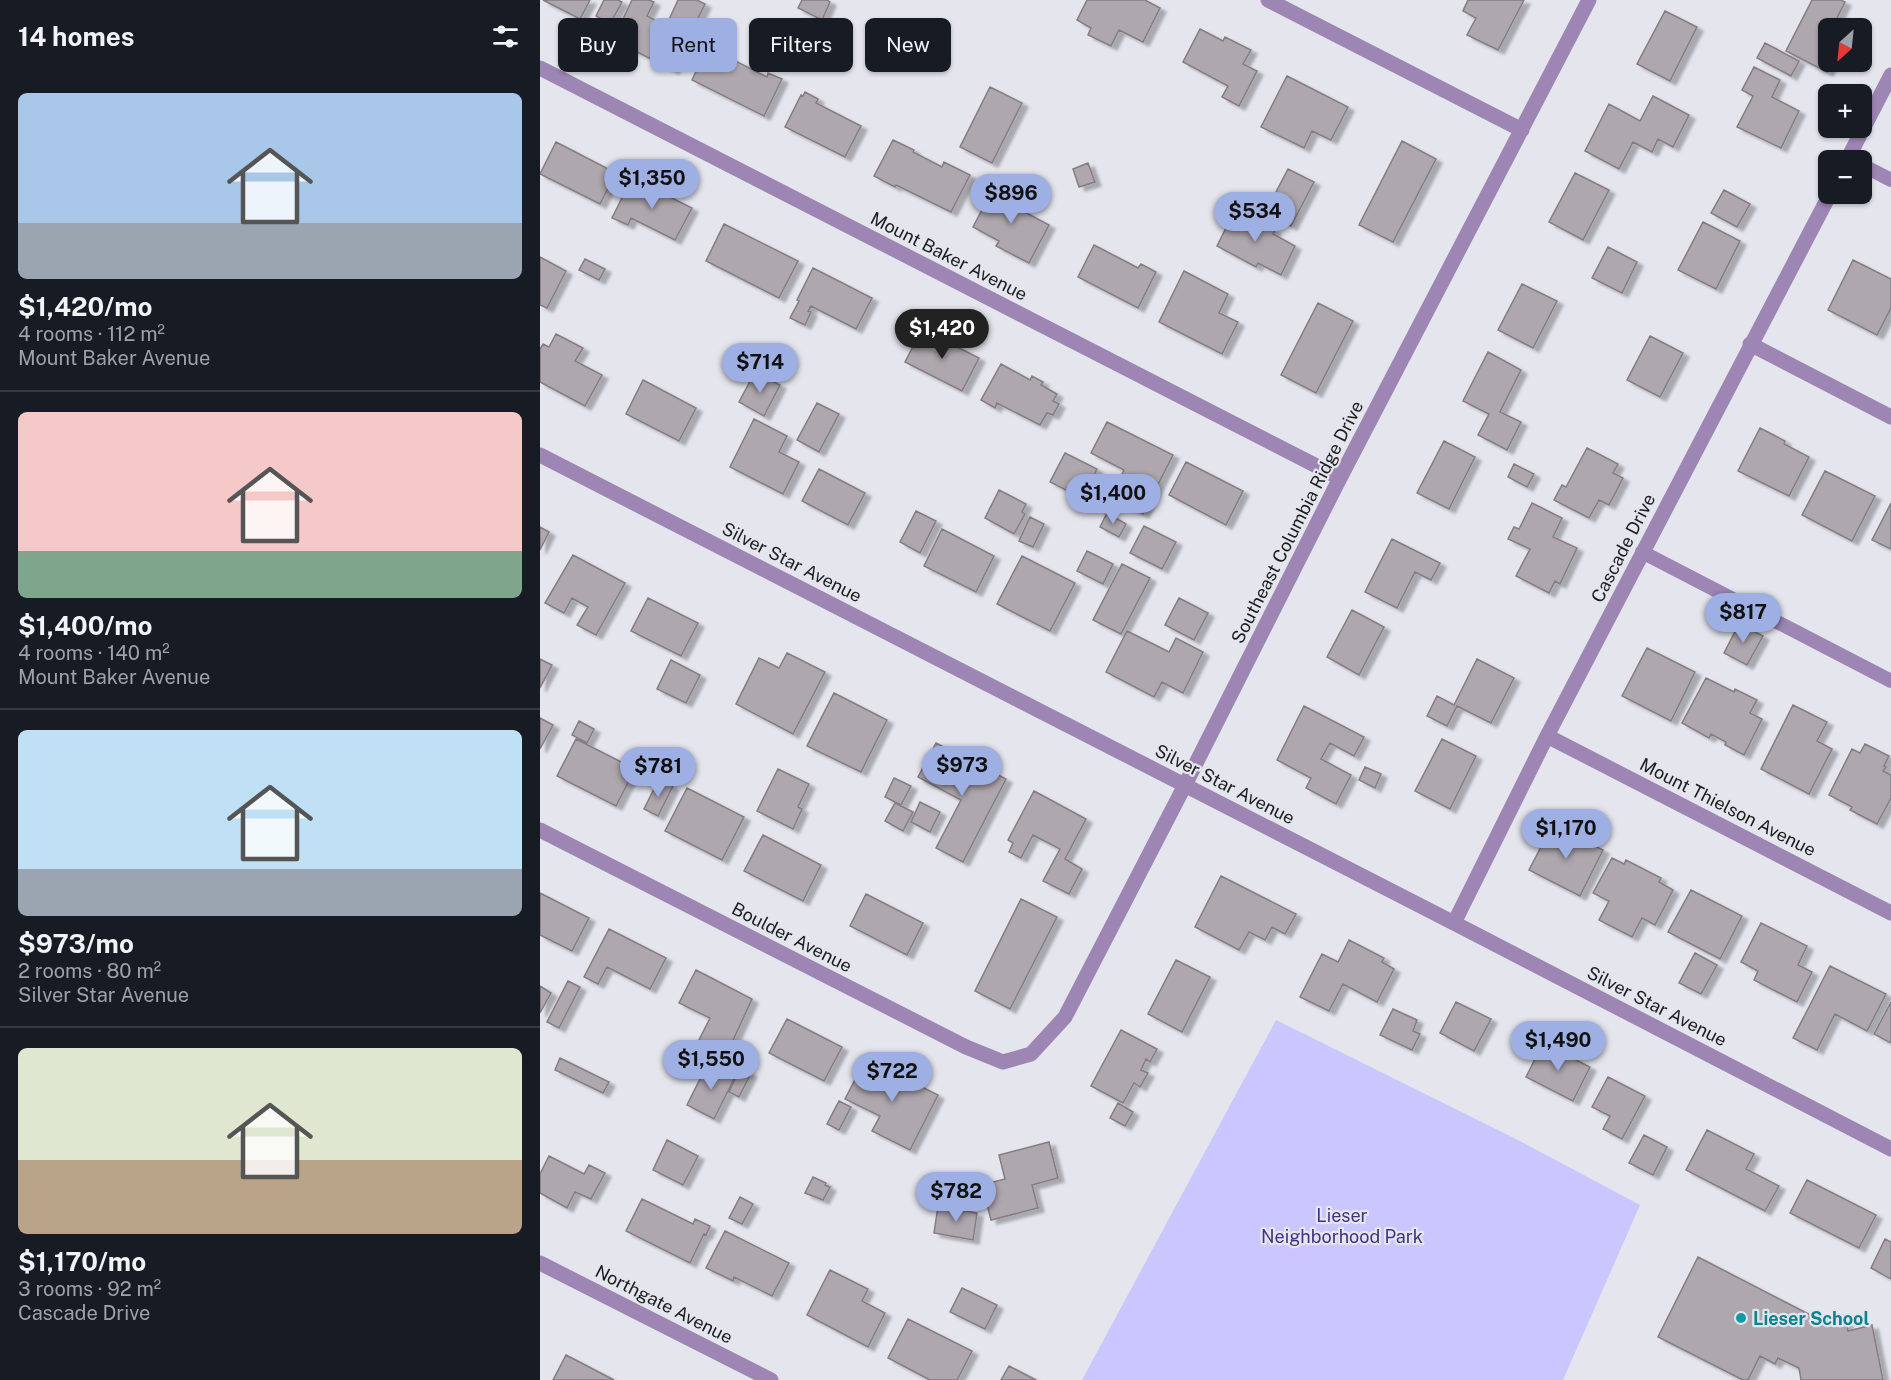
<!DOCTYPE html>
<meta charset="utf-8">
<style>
body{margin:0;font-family:"Public Sans",sans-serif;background:#20242c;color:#f1f3f6;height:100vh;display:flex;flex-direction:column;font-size:22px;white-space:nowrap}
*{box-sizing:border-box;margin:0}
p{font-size:20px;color:#9ea1a6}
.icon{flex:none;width:33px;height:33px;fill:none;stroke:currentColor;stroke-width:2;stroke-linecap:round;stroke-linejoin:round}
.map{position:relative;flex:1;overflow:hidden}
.drawer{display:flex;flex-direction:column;background:#171b24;width:540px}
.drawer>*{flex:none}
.hud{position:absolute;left:18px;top:18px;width:570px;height:54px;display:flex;gap:12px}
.needle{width:39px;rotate:207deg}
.fabs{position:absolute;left:1278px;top:18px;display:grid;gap:12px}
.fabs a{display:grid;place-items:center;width:54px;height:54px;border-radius:9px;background:#171b24;box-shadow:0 2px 4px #0004;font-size:30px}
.price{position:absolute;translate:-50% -51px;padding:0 14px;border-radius:21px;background:#9eafe3;color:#111;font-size:20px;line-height:39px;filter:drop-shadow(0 2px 3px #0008)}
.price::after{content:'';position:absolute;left:50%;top:36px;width:18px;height:14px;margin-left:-9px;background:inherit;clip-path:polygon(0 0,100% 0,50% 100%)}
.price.current{background:#222;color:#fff}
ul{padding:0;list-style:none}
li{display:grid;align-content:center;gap:12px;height:318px;padding:0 18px}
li+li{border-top:2px solid #363941}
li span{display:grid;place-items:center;height:186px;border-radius:9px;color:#555}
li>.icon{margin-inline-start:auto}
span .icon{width:108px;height:108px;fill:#fffc;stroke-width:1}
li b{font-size:26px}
h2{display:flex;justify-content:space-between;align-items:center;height:72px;padding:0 18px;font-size:26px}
.tag{padding:0 21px;border-radius:9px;background:#171b24;box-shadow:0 2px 4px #0004;font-size:21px;line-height:54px}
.tag.current{background:#9eafe3;color:#111}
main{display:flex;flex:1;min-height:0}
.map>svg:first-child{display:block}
.green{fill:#cac6fe}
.building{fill:#aea7ad;stroke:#847d82;stroke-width:1.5;filter:url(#shadow)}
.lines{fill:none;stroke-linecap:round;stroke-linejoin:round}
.service{stroke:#9d85b4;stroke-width:14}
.minor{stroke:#9d85b4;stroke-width:15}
.culture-dot{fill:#0f9aa8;stroke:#e5e5ee;stroke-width:2}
.labels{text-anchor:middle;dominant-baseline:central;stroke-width:4.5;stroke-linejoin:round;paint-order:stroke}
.street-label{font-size:18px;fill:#1c1c1f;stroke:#e5e5ee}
.park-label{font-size:18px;fill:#433284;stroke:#e5e5ee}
.culture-label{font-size:18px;font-weight:bold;fill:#0d838f;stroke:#e5e5ee;text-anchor:start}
</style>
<main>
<section class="drawer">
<h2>14 homes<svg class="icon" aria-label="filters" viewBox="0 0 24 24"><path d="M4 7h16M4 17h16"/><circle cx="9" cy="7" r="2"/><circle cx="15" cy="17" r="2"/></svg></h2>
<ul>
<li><span style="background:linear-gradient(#a9c7e8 70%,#9aa5b1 0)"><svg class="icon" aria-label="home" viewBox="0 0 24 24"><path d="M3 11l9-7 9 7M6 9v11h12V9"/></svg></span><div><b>$1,420/mo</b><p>4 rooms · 112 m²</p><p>Mount Baker Avenue</p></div></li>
<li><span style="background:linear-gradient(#f6c9c9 75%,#7fa58c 0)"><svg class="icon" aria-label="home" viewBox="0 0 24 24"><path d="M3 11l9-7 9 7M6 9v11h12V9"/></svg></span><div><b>$1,400/mo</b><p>4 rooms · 140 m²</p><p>Mount Baker Avenue</p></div></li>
<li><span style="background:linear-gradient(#bfe0f5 75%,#9aa5b1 0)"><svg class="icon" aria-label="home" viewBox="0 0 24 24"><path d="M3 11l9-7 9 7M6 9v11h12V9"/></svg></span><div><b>$973/mo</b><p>2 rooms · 80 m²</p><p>Silver Star Avenue</p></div></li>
<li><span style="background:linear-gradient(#dfe7d0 60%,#b9a48a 0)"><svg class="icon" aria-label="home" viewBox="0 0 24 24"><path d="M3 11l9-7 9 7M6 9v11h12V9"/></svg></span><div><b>$1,170/mo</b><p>3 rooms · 92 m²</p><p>Cascade Drive</p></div></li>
</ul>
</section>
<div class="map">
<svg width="1351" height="1380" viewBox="0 0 1351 1380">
<defs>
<filter id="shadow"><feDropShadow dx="6" dy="4" stdDeviation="1.5" flood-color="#0004"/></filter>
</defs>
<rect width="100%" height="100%" fill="#e5e5ee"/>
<path class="green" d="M 736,1020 L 976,1139 L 1100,1205 L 1023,1380 L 542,1380 Z"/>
<path class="building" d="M 3,0 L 50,0 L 40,19 Z
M 64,0 L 78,0 L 82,2 L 70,24 L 56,16 Z
M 92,0 L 109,0 L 114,2 L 107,16 L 126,26 L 138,0 L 157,0 L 165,4 L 133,70 L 73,40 Z
M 262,0 L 287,0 L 290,2 L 282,20 L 258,8 Z
M 547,0 L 605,0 L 620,8 L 603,42 L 579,30 L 571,46 L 548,35 L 551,28 L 537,20 Z
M 928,0 L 984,0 L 958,50 L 927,35 L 936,18 L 923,11 Z
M 1272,0 L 1301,0 L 1305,2 L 1297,18 L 1311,25 L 1310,28 L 1288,28 L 1288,62 L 1293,62 L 1287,72 L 1246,51 Z
M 1125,11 L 1157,27 L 1130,81 L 1097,64 Z
M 660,29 L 683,41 L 685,37 L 711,50 L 703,64 L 717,71 L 699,106 L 682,97 L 688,86 L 643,62 Z
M 1225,43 L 1259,61 L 1251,76 L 1217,58 Z
M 168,47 L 227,77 L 228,73 L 242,79 L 224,116 L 152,80 Z
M 1214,67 L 1240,80 L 1232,97 L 1259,111 L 1241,148 L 1197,127 L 1213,96 L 1202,90 Z
M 747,76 L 808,107 L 791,140 L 772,131 L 764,148 L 721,127 Z
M 450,87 L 482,103 L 452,163 L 420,147 Z
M 265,92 L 278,99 L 276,103 L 321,126 L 305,157 L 245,127 L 261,95 L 263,96 Z
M 1113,96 L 1149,115 L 1133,147 L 1118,139 L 1112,152 L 1093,142 L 1079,169 L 1045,151 L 1069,104 L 1100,121 Z
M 353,140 L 374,150 L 373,152 L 402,167 L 404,162 L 430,175 L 411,212 L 356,185 L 355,187 L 334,176 Z
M 862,141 L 896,159 L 853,242 L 819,225 Z
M 16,142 L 76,173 L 60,204 L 0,174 Z
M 548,163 L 555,182 L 539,187 L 533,169 Z
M 748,169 L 774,182 L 751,226 L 725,213 Z
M 1035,173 L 1069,190 L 1043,240 L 1009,222 Z
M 92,178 L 152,208 L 135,240 L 91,218 L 88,225 L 72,218 Z
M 454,187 L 482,201 L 479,209 L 509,225 L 489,263 L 456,246 L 459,241 L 433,227 Z
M 1184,190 L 1210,204 L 1197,227 L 1171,213 Z
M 695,210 L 735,230 L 733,234 L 755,246 L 741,275 L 718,263 L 716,267 L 677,246 Z
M 1163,222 L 1200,241 L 1176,289 L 1138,270 Z
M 184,224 L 258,261 L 239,298 L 166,261 Z
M 554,245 L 598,268 L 601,264 L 616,272 L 598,308 L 538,277 Z
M 1068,247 L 1097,262 L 1082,293 L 1052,278 Z
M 0,257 L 26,271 L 7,308 L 0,305 Z
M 45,259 L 65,269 L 59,280 L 39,270 Z
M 1313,260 L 1351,279 L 1351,308 L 1337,335 L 1288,310 Z
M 273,268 L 332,298 L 316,329 L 271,306 L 268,311 L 271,312 L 265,325 L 250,318 L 259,301 L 257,300 Z
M 644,271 L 688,294 L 679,313 L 698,322 L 682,354 L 619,322 Z
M 982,284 L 1017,301 L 993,348 L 958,330 Z
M 778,303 L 813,321 L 776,393 L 741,375 Z
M 382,329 L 439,358 L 422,391 L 365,362 Z
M 16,334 L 43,348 L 35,361 L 62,375 L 45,406 L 0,382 L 0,349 L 3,344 L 9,347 Z
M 1110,336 L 1143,353 L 1120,397 L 1087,380 Z
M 948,352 L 981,370 L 960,412 L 981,422 L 967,450 L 938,435 L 949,414 L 923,401 Z
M 461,364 L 490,380 L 492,376 L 503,382 L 501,385 L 517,394 L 513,401 L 519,404 L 513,415 L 507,413 L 500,425 L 457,403 L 455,408 L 441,400 Z
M 215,372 L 240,385 L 224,416 L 199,402 Z
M 103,380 L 156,408 L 139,441 L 86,414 Z
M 277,403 L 299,414 L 279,452 L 257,440 Z
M 214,419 L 247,436 L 239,452 L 259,462 L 243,494 L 190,467 Z
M 567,422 L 633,455 L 603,514 L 570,498 L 584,470 L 551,453 Z
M 1220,428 L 1245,441 L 1244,444 L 1269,457 L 1249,496 L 1198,471 Z
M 904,441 L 935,457 L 909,509 L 877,493 Z
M 1047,448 L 1078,464 L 1073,473 L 1083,478 L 1069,505 L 1059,500 L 1049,518 L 1014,500 L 1022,485 L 1026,487 Z
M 525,453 L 557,469 L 542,498 L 510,482 Z
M 646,462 L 703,491 L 686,525 L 629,495 Z
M 974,464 L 994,474 L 987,487 L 968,477 Z
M 279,469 L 325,493 L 308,525 L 262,501 Z
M 1285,471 L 1335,496 L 1312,541 L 1262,515 Z
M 459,490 L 486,504 L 482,512 L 485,514 L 474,534 L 445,518 Z
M 992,503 L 1022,518 L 1013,537 L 1037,548 L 1020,584 L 1015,581 L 1009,593 L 976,576 L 990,549 L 968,539 L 974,527 L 979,529 Z
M 1351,503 L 1351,549 L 1332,540 Z
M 376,511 L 396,521 L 380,553 L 360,542 Z
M 567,513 L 586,524 L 579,537 L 560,527 Z
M 490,517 L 504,524 L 493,547 L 479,541 Z
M 604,526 L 636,542 L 622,569 L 590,553 Z
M 0,527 L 9,532 L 0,550 Z
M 402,529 L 454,556 L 436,592 L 384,566 Z
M 852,539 L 900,563 L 891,580 L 875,572 L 857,608 L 825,592 Z
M 547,551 L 573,564 L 563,584 L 537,571 Z
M 33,555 L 85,583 L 56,635 L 37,625 L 48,607 L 32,598 L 24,613 L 5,603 Z
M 482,556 L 535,583 L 510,631 L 457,604 Z
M 582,564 L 610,578 L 581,634 L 553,620 Z
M 108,598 L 158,623 L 141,656 L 91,631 Z
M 639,598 L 668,613 L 654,640 L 625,625 Z
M 812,610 L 844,627 L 819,675 L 787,657 Z
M 1199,624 L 1223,636 L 1207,665 L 1184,653 Z
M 587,631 L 629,652 L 636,638 L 663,652 L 643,693 L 622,682 L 614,697 L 566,672 Z
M 1107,648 L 1155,672 L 1131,721 L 1082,696 Z
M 247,653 L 285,672 L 253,734 L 196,704 L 219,658 L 239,668 Z
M 0,659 L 12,665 L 0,688 Z
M 937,659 L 974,678 L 951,723 L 917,706 L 907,726 L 887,716 L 897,696 L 914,705 Z
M 131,660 L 160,675 L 146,703 L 117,689 Z
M 1166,678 L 1194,692 L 1195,689 L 1217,700 L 1210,713 L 1222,719 L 1204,755 L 1185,745 L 1186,742 L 1171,734 L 1169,738 L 1142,723 Z
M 294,693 L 347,720 L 321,772 L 267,746 Z
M 1253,705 L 1287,722 L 1277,741 L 1292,749 L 1269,794 L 1221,769 Z
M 764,706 L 824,737 L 814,756 L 790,743 L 781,759 L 811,775 L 796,804 L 766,788 L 771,778 L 737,760 Z
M 0,718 L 13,725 L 0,749 Z
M 39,721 L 54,729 L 47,743 L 32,735 Z
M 36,739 L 95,769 L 76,806 L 17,776 Z
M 902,739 L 936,756 L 910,809 L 875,791 Z
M 396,743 L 466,779 L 423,862 L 396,848 L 421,800 L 378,777 Z
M 1325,744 L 1349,756 L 1344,766 L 1346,767 L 1343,771 L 1351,775 L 1351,798 L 1337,824 L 1310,810 L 1312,807 L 1289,795 L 1312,749 L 1320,753 Z
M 825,767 L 841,774 L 835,788 L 819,780 Z
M 238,769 L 269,784 L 258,807 L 262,809 L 253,829 L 217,811 Z
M 354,778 L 371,786 L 361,805 L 345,797 Z
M 119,779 L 133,786 L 118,816 L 104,809 Z
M 147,788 L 204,817 L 182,860 L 125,831 Z
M 494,791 L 546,819 L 525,859 L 542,869 L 529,894 L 503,881 L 520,849 L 493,835 L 481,858 L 469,852 L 473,843 L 468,840 Z
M 380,802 L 400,812 L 390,832 L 371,822 Z
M 355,803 L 373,812 L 363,831 L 345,821 Z
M 1013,824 L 1063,850 L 1040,896 L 989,870 Z
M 223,835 L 281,865 L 263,901 L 204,871 Z
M 1072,858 L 1084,864 L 1086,860 L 1121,878 L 1119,882 L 1133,890 L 1115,925 L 1102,918 L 1092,937 L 1059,920 L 1069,901 L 1053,893 Z
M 681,876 L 756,914 L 745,934 L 732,927 L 725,940 L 709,932 L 699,950 L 655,927 Z
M 1151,890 L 1202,916 L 1180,959 L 1128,932 Z
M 0,893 L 49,918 L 32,951 L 0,935 Z
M 326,894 L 383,923 L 367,955 L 310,926 Z
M 481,899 L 517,917 L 470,1009 L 435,991 Z
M 1221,923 L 1267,946 L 1258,965 L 1272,972 L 1257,1002 L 1214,980 L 1218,971 L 1201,962 Z
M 69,929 L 126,958 L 110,989 L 67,967 L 58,984 L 44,977 Z
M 809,940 L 844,958 L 842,962 L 854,969 L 837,1002 L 803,984 L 789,1011 L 760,997 L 782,954 L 798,962 Z
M 1155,953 L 1177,965 L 1161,994 L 1139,983 Z
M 636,960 L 670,977 L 642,1032 L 608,1014 Z
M 1290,966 L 1346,994 L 1327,1031 L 1295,1014 L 1277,1050 L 1253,1038 Z
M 156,970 L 212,999 L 185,1058 L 170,1050 L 172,1046 L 159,1040 L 170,1018 L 139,1003 Z
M 28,981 L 40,987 L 19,1028 L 7,1022 Z
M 0,986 L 11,993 L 0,1013 Z
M 916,1002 L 951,1019 L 934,1051 L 900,1033 Z
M 1351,1002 L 1351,1043 L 1334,1034 Z
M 853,1009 L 877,1020 L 873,1031 L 880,1034 L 872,1050 L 840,1035 Z
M 247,1019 L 302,1047 L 284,1081 L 229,1053 Z
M 581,1030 L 617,1049 L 610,1062 L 606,1059 L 601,1070 L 608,1073 L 600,1087 L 594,1083 L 583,1103 L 551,1086 Z
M 1003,1043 L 1050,1067 L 1033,1101 L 986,1077 Z
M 20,1058 L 69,1082 L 63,1093 L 15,1070 Z
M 326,1059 L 398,1095 L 370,1150 L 332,1131 L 340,1116 L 305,1099 Z
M 168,1063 L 195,1077 L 174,1119 L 147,1105 Z
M 200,1068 L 211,1073 L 199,1097 L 189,1092 Z
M 1068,1077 L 1105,1096 L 1082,1139 L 1063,1129 L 1070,1116 L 1052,1107 Z
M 299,1101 L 311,1107 L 299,1130 L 287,1124 Z
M 578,1103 L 593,1112 L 585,1126 L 570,1118 Z
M 1167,1130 L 1214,1154 L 1206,1169 L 1239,1186 L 1225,1211 L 1146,1170 Z
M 1104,1135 L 1127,1147 L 1113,1175 L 1089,1163 Z
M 127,1140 L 158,1156 L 143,1185 L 113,1170 Z
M 509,1142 L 518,1178 L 492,1185 L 498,1208 L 451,1220 L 442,1185 L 465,1179 L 459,1155 Z
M 9,1156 L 44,1174 L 49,1165 L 65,1173 L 51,1199 L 35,1192 L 27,1208 L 0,1193 L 0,1174 Z
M 273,1177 L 286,1183 L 285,1185 L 290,1187 L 283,1200 L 265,1193 Z
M 1267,1180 L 1336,1215 L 1319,1248 L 1250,1213 Z
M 200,1197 L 213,1204 L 202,1224 L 189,1218 Z
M 102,1199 L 153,1224 L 155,1219 L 170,1226 L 166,1235 L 164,1234 L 150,1263 L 86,1231 Z
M 398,1206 L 437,1213 L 433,1240 L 394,1233 Z
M 185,1231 L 249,1263 L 232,1296 L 194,1277 L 193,1281 L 166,1268 Z
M 1345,1239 L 1351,1242 L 1351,1279 L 1331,1268 Z
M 1158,1257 L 1280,1320 L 1305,1315 L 1308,1331 L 1332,1325 L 1343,1380 L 1261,1380 L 1259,1368 L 1238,1358 L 1235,1364 L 1220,1356 L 1208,1380 L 1203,1380 L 1118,1337 Z
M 290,1270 L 328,1289 L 322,1301 L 345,1313 L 328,1347 L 267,1315 Z
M 422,1288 L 457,1305 L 445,1329 L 410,1312 Z
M 368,1319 L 432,1351 L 417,1380 L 390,1380 L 348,1358 Z
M 26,1355 L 74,1380 L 13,1380 Z
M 469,1366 L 496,1380 L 461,1380 Z"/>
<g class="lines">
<path class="service" d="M 1322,165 L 1351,180
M 1102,552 L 1351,681"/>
<path class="minor" d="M 728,0 L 982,130
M 0,68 L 800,478
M 1307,160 L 1351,75
M 1210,344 L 1351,417
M 0,455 L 914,923 L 1351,1149
M 1007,736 L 1351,913
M 0,830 L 426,1047 L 463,1062 L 491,1054 L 525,1017 L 645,785 L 800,478 L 1049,0
M 914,923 L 1007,736 L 1290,194
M 0,1263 L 231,1380"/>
</g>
<circle class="culture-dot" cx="1201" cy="1318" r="6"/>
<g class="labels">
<g class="street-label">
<text transform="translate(409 256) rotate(27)">Mount Baker Avenue</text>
<text transform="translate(757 522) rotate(-63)">Southeast Columbia Ridge Drive</text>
<text transform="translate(1083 548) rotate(-63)">Cascade Drive</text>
<text transform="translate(252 562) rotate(27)">Silver Star Avenue</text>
<text transform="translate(685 784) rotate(27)">Silver Star Avenue</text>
<text transform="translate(1188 807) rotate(27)">Mount Thielson Avenue</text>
<text transform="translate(252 937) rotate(27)">Boulder Avenue</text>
<text transform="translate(1117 1006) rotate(27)">Silver Star Avenue</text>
<text transform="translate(124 1304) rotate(27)">Northgate Avenue</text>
</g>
<g class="park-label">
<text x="802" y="1215">Lieser<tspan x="802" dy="21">Neighborhood Park</tspan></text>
</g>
<g class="culture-label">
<text x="1213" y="1318">Lieser School</text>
</g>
</g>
</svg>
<div class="fabs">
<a><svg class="needle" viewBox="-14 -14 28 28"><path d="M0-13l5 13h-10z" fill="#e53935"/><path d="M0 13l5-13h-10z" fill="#9ea1a6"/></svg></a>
<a>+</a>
<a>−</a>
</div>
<b class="price" style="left:112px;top:210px">$1,350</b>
<b class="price" style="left:471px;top:225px">$896</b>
<b class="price" style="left:715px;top:243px">$534</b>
<b class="price current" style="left:402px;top:360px">$1,420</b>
<b class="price" style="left:220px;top:394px">$714</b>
<b class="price" style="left:573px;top:525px">$1,400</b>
<b class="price" style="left:1203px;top:644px">$817</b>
<b class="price" style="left:422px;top:797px">$973</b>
<b class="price" style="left:118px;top:798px">$781</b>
<b class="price" style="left:1026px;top:860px">$1,170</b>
<b class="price" style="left:1018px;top:1072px">$1,490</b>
<b class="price" style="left:171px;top:1091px">$1,550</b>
<b class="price" style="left:352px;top:1103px">$722</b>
<b class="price" style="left:416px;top:1223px">$782</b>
<div class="hud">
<a class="tag">Buy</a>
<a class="tag current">Rent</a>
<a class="tag">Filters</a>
<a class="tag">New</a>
</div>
</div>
</main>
